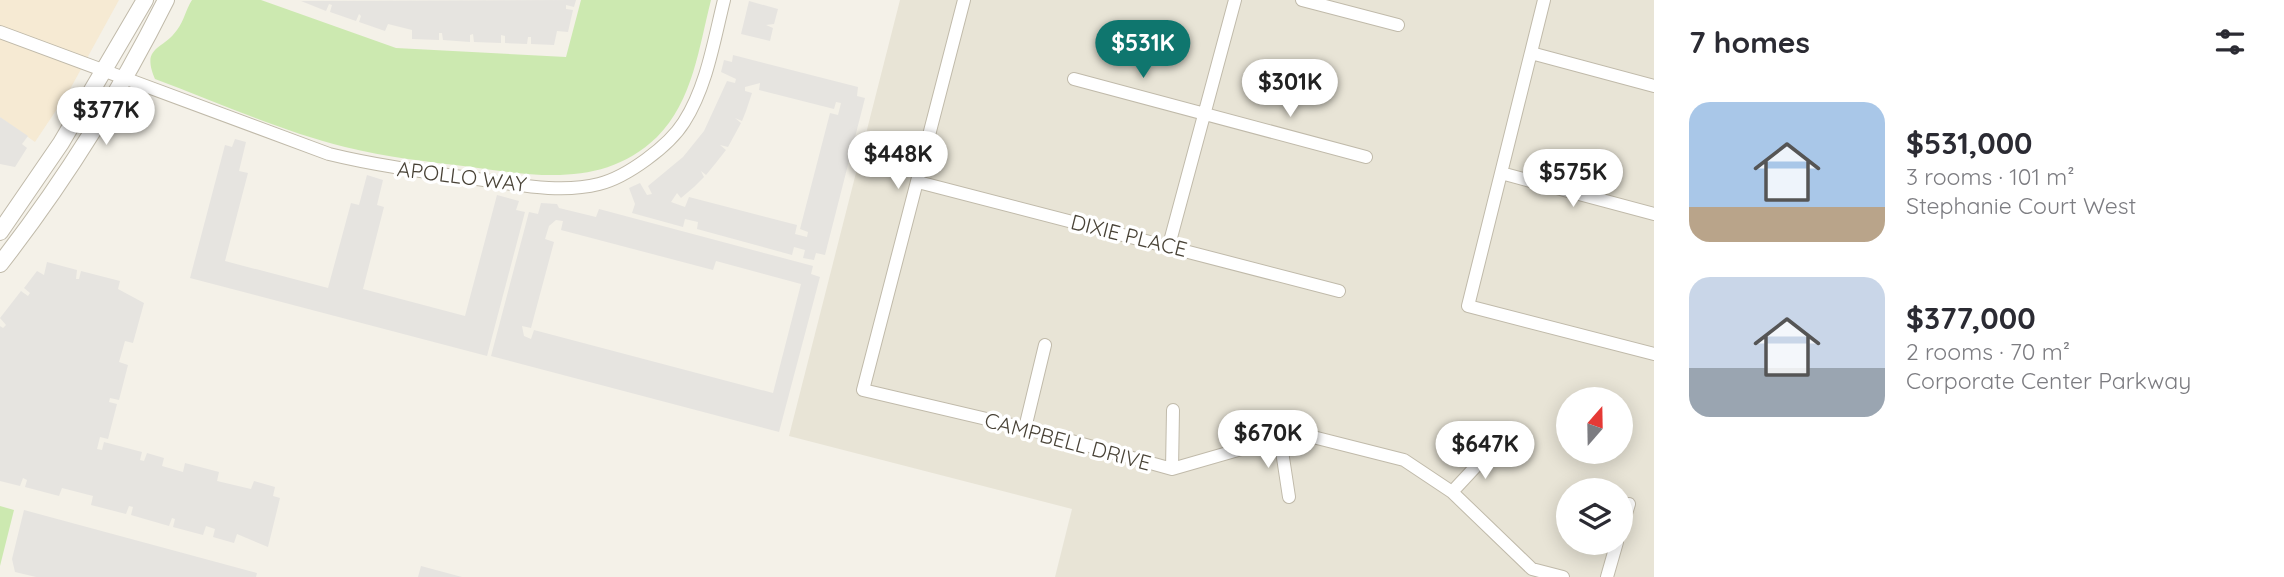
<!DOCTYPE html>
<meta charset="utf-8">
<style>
body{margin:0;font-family:Quicksand,sans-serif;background:#f7f7f7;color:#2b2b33;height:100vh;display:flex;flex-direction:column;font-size:26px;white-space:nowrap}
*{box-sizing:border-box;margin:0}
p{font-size:23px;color:#7c7c81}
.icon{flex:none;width:38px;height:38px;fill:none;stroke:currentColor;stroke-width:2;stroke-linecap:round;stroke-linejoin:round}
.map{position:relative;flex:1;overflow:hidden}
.details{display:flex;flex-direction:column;background:#fff;width:630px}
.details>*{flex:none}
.needle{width:46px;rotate:20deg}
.tools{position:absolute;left:1556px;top:387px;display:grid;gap:14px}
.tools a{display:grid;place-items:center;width:77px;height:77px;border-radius:50%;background:#fff;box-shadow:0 4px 18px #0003;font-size:35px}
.price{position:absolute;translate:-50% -60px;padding:0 16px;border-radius:24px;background:#fff;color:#222;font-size:23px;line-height:46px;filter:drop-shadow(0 2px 4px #0008)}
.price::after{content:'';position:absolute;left:50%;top:42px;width:21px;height:16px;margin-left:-10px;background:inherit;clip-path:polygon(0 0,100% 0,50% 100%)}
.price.current{background:#0f766e;color:#fff}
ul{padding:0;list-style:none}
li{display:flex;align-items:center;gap:21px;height:175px;padding:0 35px}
li span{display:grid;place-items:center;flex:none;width:196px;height:140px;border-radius:21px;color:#555}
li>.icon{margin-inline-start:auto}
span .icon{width:84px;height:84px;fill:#fffc;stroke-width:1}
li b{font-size:30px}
h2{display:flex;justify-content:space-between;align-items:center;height:84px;padding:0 35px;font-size:30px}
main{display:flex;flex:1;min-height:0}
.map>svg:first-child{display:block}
.residential{fill:#e8e4d6;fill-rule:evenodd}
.commercial{fill:#f6ead3}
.green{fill:#cce9b0}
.parking{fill:#e6e4e0;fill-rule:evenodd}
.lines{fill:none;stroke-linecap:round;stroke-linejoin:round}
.minor-casing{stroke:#c0baaa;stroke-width:14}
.tertiary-casing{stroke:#c0baaa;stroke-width:18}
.minor{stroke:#fff;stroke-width:12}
.tertiary{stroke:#fff;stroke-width:16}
.labels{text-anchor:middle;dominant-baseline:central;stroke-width:7;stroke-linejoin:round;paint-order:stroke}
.street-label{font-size:21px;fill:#484236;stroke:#fff}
</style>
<main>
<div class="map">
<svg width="1654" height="577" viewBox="0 0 1654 577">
<rect width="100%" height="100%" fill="#f4f1e8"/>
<path class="residential" d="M 900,0 L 1654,0 L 1654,577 L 1055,577 L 1072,509 L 789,436 ZM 1568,399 L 1620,399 L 1620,452 L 1568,452 ZM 1568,490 L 1620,490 L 1620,542 L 1568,542 Z"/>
<path class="commercial" d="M 0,0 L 119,0 L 69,91 L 35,142 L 0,117 Z"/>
<path class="green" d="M 192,0 L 261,0 L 396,48 L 566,57 L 581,0 L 711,0 C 699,47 693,101 657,137 C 604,188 537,176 471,167 C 429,162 386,157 345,147 C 280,131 217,102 155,79 C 141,46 162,51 177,30 C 184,21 186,9 192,0 Z
M 0,506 L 14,510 L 0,566 Z"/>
<path class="parking" d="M 576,0 L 574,7 L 566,5 L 566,9 L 573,10 L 568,32 L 557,31 L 554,45 L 531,44 L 531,37 L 528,37 L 527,44 L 505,43 L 505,36 L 501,35 L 501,43 L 474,42 L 473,34 L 470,35 L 470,42 L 443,40 L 442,33 L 439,33 L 439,40 L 412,39 L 412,30 L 388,24 L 385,31 L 359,22 L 361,16 L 359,14 L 356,21 L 330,12 L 332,5 L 329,4 L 326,11 L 301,1 Z
M 749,1 L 778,9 L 774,24 L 766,25 L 773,28 L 770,41 L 741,34 Z
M 733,55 L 858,87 L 857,96 L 865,98 L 825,255 L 816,253 L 814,260 L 803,258 L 805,250 L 794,247 L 792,255 L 697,229 L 698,222 L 685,219 L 683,227 L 632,213 L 635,204 L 629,188 L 640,183 L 647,195 L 652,194 L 648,186 L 683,157 L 704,131 L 727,81 L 735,83 L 736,79 L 721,72 L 724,60 L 732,62 ZM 760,83 L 759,90 L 834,109 L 836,102 L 841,103 L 838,115 L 830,113 L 800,229 L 808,232 L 807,237 L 795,234 L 797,225 L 689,197 L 685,207 L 671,202 L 677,193 L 681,198 L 694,187 L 704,177 L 701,171 L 706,175 L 715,164 L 726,150 L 720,145 L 728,147 L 741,123 L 735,118 L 742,121 L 746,111 L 752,93 L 745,91 L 745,87 Z
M 0,117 L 28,136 L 22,144 L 27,148 L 15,167 L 0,164 Z
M 235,139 L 246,142 L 239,171 L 248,173 L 225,261 L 328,288 L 351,203 L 359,205 L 367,175 L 383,180 L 377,205 L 384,207 L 363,289 L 465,316 L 497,195 L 519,201 L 516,210 L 525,212 L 487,356 L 190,278 L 225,145 L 232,147 Z
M 541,203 L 557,204 L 559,208 L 596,217 L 599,209 L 813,266 L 811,274 L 820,277 L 779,432 L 491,356 L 529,212 L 538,214 ZM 556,220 L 563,221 L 561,230 L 713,270 L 716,261 L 801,284 L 773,393 L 534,330 L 531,339 L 524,336 L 522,326 L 531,328 L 554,242 L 545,239 L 549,226 Z
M 47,262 L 77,270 L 76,279 L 79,279 L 81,271 L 120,281 L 118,289 L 144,303 L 133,343 L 125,341 L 119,362 L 128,365 L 119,400 L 110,398 L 109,402 L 117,404 L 108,439 L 100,437 L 97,449 L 102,450 L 104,442 L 142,452 L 140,460 L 144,461 L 147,453 L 164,458 L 162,466 L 183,472 L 185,463 L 219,472 L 217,481 L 251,489 L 254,481 L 275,487 L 273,496 L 280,498 L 268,547 L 237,534 L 234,543 L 213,537 L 215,529 L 206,526 L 203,535 L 173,527 L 175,519 L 172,518 L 169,526 L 131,515 L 133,507 L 129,506 L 126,514 L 91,505 L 93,496 L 62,488 L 59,496 L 25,487 L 27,480 L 23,478 L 20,486 L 0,481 L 0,326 L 3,328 L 6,325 L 0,318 L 21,291 L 28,296 L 30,293 L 24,288 L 37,271 L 44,275 Z
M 24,510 L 257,573 L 256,577 L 36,577 L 15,572 L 12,559 Z
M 421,566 L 462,577 L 418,577 Z"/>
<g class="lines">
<defs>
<path id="minor" d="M 964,0 L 863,390 L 1025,428 L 1172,469 L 1280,438 L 1313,437 L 1404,460 L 1452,492 L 1532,569 L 1563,577
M 1302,0 L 1398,25
M 1544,0 L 1468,306 L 1654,354
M 0,32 L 329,154 C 378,166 427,172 477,179 C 515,184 560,194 599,184 C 627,177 669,146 684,122 C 707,86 714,40 724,0
M 1531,53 L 1654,86
M 1074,79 L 1366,157
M 1501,173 L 1654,214
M 918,182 L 1339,291
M 1169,245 L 1235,0
M 1025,428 L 1045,345
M 1280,438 L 1289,497
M 1172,469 L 1173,410
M 1452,492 L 1493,448
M 1620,533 L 1629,504
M 1607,577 L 1617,542"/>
<path id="tertiary" d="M 0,232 L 61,143 L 145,0
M 0,264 C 64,182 119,94 166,0"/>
</defs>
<use href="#minor" class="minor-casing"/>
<use href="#tertiary" class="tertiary-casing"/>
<use href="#minor" class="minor"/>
<use href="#tertiary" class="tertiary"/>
</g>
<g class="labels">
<g class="street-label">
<text transform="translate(462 176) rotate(7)">APOLLO WAY</text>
<text transform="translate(1129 235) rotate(14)">DIXIE PLACE</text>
<text transform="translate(1068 441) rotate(15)">CAMPBELL DRIVE</text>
</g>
</g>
</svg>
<div class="tools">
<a><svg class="needle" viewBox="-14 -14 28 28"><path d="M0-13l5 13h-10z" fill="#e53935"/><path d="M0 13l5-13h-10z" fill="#7c7c81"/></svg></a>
<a><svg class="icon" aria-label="layers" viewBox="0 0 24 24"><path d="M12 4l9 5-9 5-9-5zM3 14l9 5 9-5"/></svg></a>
</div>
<b class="price current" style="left:1143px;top:80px">$531K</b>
<b class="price" style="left:1290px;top:119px">$301K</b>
<b class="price" style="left:106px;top:147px">$377K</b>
<b class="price" style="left:898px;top:191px">$448K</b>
<b class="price" style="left:1573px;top:209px">$575K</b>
<b class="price" style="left:1268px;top:470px">$670K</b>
<b class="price" style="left:1485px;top:481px">$647K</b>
</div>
<section class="details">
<h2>7 homes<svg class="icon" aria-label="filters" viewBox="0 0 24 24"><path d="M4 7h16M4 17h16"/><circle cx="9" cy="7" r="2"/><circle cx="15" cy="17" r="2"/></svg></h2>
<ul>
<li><span style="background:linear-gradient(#a9c7e8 75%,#b9a48a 0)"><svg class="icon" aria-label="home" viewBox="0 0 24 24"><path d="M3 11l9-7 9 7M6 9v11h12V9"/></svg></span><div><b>$531,000</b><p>3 rooms · 101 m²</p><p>Stephanie Court West</p></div></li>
<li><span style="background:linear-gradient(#c9d6e8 65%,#9aa5b1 0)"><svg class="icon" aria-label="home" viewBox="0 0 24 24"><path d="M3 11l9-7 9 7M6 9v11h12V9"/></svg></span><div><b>$377,000</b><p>2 rooms · 70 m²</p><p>Corporate Center Parkway</p></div></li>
</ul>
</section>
</main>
